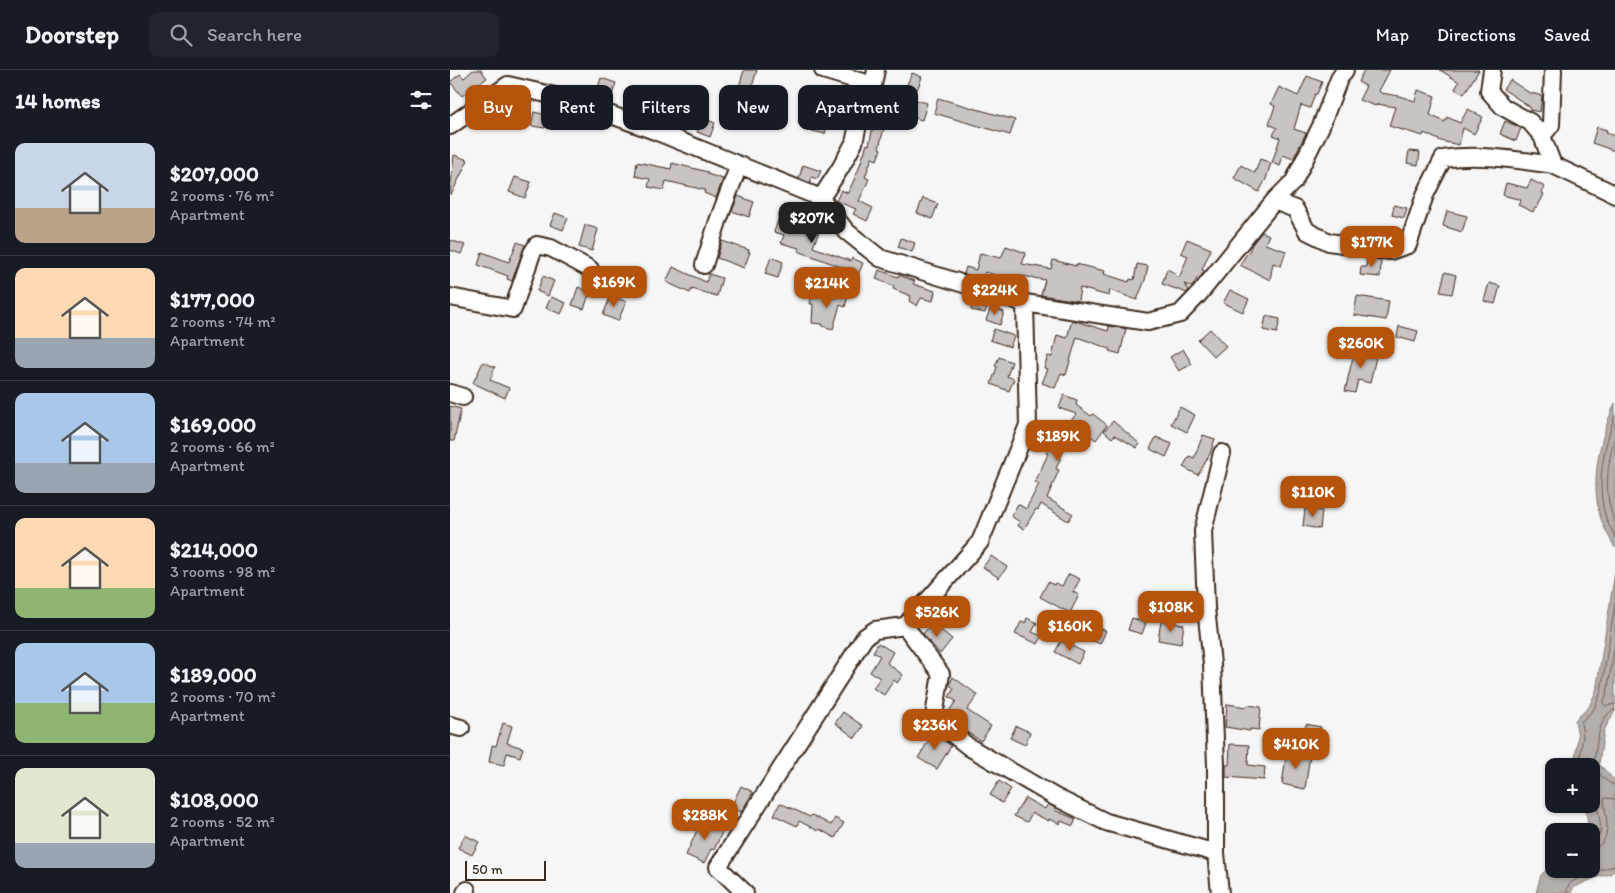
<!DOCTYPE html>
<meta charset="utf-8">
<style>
body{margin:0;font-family:Itim,sans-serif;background:#20242c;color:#f1f3f6;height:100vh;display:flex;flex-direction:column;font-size:19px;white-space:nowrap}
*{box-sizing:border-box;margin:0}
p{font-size:16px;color:#9ea1a6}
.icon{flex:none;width:28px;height:28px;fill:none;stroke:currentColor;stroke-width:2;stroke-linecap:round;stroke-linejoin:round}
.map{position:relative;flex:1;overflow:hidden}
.panel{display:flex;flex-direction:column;background:#171b24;width:450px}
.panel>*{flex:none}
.guide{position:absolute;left:15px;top:15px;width:475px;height:45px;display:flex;gap:10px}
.fabs{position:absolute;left:1095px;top:688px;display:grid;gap:10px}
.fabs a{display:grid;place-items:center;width:55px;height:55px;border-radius:10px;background:#171b24;box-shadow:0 1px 4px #0004;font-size:25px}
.scale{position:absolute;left:15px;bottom:12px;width:81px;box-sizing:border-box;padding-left:5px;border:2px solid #3b2a1e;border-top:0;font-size:14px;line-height:18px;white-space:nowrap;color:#3b2a1e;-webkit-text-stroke:4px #fff;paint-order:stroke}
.price{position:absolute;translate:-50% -42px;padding:0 11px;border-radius:10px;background:#b45309;color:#fff;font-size:16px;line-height:32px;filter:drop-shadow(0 1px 2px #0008)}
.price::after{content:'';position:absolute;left:50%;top:30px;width:15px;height:11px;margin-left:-8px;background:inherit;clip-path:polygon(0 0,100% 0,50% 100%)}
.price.active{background:#222;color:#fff}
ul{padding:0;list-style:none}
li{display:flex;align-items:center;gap:15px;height:125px;padding:0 15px}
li+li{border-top:1px solid #363941}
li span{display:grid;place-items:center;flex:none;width:140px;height:100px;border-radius:10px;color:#555}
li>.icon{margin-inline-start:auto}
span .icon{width:60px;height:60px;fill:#fffc;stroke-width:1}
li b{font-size:21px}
h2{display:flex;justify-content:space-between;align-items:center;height:60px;padding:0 15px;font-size:21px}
.pill{padding:0 18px;border-radius:10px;background:#171b24;box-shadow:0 1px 4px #0004;font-size:18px;line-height:45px}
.pill.active{background:#b45309;color:#fff}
header{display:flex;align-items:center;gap:30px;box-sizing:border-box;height:70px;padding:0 25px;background:#171b24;border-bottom:1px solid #363941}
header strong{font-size:24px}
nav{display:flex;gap:28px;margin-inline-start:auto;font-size:18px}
.search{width:350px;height:45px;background:#20242c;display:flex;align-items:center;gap:12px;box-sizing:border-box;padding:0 18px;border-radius:10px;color:#9ea1a6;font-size:19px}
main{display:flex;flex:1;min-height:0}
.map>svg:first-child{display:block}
.water{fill:#b4aeaa;stroke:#847972}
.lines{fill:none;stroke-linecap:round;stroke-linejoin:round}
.shore{stroke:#6b5f56;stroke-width:1}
.building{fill:#c9c3c1;stroke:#3b2a1e}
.minor-casing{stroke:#3b2a1e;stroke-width:20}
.minor{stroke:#fff;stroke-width:16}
</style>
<header>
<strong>Doorstep</strong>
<div class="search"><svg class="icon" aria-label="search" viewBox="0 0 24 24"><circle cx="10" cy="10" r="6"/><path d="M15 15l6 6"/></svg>Search here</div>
<nav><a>Map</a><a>Directions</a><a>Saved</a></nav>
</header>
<main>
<section class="panel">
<h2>14 homes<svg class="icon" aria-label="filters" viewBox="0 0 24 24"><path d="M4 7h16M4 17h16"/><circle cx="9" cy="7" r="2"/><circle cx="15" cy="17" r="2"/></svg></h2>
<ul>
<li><span style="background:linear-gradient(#c9d6e8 65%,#b9a48a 0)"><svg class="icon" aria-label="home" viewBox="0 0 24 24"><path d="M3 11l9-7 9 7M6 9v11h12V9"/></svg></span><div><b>$207,000</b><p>2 rooms · 76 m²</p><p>Apartment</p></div></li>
<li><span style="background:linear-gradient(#ffd9b3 70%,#9aa5b1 0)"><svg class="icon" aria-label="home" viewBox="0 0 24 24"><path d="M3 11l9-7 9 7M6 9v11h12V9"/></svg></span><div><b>$177,000</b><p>2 rooms · 74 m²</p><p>Apartment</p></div></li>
<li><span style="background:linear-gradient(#a9c7e8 70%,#9aa5b1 0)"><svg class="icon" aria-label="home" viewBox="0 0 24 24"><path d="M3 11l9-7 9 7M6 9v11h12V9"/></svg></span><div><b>$169,000</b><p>2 rooms · 66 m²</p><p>Apartment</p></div></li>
<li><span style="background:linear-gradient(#ffd9b3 70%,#8fb573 0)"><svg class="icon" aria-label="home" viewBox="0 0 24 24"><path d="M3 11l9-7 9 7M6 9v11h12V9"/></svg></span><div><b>$214,000</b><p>3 rooms · 98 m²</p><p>Apartment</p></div></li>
<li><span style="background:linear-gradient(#a9c7e8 60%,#8fb573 0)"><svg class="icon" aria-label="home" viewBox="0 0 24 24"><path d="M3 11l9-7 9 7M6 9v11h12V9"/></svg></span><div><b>$189,000</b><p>2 rooms · 70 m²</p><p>Apartment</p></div></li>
<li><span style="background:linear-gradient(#dfe7d0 75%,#9aa5b1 0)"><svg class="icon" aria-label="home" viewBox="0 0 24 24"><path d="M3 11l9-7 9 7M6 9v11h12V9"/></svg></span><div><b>$108,000</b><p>2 rooms · 52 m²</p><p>Apartment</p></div></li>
</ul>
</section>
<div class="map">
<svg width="1165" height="823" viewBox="0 0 1165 823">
<rect width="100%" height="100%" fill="#f7f6f6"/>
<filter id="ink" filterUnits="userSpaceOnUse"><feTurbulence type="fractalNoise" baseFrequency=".02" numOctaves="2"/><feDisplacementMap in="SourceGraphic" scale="10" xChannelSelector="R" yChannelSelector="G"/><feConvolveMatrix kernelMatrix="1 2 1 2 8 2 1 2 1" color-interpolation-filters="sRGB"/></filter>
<g filter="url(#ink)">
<path class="water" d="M 1165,333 L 1165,478 C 1160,468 1153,457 1150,446 C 1140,409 1150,368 1165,333 Z
M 1165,502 L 1165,641 L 1154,660 L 1149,694 L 1165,711 L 1165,800 L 1160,804 L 1144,808 L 1123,818 L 1121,823 L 1086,823 L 1091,805 L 1104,793 L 1104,799 L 1141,799 L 1141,761 L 1139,761 L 1135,734 L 1141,734 L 1141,696 L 1124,696 L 1128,666 L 1125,650 L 1139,637 L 1146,621 Z"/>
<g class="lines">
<path class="shore" d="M 1165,346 C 1154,376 1146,413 1155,445 C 1157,453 1162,460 1165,467
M 1165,367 C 1157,393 1153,427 1165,452
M 1165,574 L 1157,623 L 1153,633 L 1156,636 L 1165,634
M 1165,640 C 1148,642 1146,681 1144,694 C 1147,702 1157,714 1165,715
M 1129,696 L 1133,666 L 1131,652 L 1144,639 L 1151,622 L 1165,533
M 1141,725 C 1147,731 1152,755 1150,764 C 1148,768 1145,770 1141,772
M 1141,780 C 1165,772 1155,747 1154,729 L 1156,728 L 1165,729
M 1117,823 C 1117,820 1117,817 1119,815 C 1124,807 1156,798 1165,796"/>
</g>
<path class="building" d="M 23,0 L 31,0 L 37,8 L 12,26 L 0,12 L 10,4 L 14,8 Z
M 294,0 L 307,0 L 298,30 L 286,27 Z
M 914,0 L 940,0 L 929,21 L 931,23 L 949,26 L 965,31 L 968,20 L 985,26 L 980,45 L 995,52 L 997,47 L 1010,53 L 1018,39 L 1033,47 L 1024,64 L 1013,58 L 1009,75 L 991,71 L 974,63 L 973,66 L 939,56 L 945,37 L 927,34 L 926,36 L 909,30 L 916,16 L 908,12 Z
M 990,0 L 1029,0 L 1014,24 L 1005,19 L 1009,12 Z
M 462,3 L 472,7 L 467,20 L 456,17 Z
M 857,6 L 872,12 L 867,24 L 865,24 L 860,38 L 851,35 L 844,59 L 856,63 L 843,89 L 833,85 L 830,96 L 822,93 L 830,68 L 823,65 L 827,58 L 819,54 L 825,36 L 821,34 L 829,17 L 848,26 Z
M 151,8 L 166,13 L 159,34 L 150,30 L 153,23 L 147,21 Z
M 1060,10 L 1078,22 L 1092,26 L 1090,42 L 1080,40 L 1080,37 L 1053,19 Z
M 488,28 L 565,50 L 560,65 L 484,43 Z
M 246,29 L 256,33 L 251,47 L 265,53 L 260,67 L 247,62 L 249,58 L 236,52 Z
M 461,29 L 477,33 L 472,50 L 440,41 L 443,30 L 460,34 Z
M 275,41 L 287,44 L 283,56 L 272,53 Z
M 84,42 L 97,45 L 95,58 L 81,56 Z
M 351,44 L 379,47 L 375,64 L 354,59 L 355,54 L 348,53 Z
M 1055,51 L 1071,58 L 1066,71 L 1050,64 Z
M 424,52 L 435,54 L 429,78 L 431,79 L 427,90 L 422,88 L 415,107 L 419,109 L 409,131 L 423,138 L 417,151 L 403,144 L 406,139 L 386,131 L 391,120 L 398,123 L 408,101 L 417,74 L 419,75 Z
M 1147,57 L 1157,60 L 1156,63 L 1165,66 L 1165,81 L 1142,73 Z
M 959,81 L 970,82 L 968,95 L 957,93 Z
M 4,85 L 18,90 L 1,125 L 0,124 Z
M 810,89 L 821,93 L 816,109 L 809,122 L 784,108 L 791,95 L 805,103 Z
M 187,92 L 221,99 L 222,93 L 258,102 L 257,104 L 273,109 L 266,128 L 254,123 L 255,120 L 216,111 L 214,120 L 198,117 L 200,109 L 185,106 Z
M 353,95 L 371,101 L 367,109 L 362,107 L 360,113 L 349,108 Z
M 65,107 L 81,112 L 75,128 L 59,122 Z
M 1081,110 L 1095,117 L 1092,123 L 1094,124 L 1087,138 L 1085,138 L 1083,142 L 1068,135 L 1071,130 L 1053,125 L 1056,113 L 1077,118 Z
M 288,126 L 304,132 L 299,147 L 282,141 Z
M 473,128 L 488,134 L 482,149 L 467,143 Z
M 944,135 L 957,138 L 954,148 L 942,145 Z
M 997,141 L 1017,146 L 1012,162 L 993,156 Z
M 105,143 L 118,148 L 113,160 L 100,155 Z
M 330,144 L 370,159 L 363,177 L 401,191 L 402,188 L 413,193 L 407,208 L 396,203 L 397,199 L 348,181 L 349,178 L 331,173 L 334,165 L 324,162 Z
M 135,155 L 148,159 L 142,181 L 129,177 Z
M 812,162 L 819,165 L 815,174 L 836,181 L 831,196 L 823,193 L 820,210 L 790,195 L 797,183 L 798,184 L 802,174 Z
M 451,168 L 465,173 L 462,182 L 448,177 Z
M 737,169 L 761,179 L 752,200 L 755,201 L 749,208 L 748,207 L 742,217 L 734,214 L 739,220 L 737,223 L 712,214 L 717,199 L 723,202 L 729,208 L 738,186 L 731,183 Z
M 0,170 L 15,175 L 11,184 L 0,180 Z
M 272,171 L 299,180 L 298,182 L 300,182 L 294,198 L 267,188 Z
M 67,172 L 75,175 L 62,211 L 57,209 L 58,206 L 28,195 L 32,182 L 59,192 Z
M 556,176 L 576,183 L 572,194 L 601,199 L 603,190 L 626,196 L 626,194 L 655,201 L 654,204 L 679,212 L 680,209 L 684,210 L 687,194 L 698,196 L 695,210 L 687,230 L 660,220 L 659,226 L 630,218 L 628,231 L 591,225 L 595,210 L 572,206 L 569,218 L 559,215 L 561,210 L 535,202 L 533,209 L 514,204 L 516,197 L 526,200 L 530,183 L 551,188 Z
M 321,187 L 333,192 L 328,208 L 315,204 Z
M 917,188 L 931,190 L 930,207 L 910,205 L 911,197 L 916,197 Z
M 223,197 L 256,212 L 259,204 L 272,208 L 267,226 L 242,219 L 240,223 L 216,212 Z
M 429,200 L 448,207 L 449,205 L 465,211 L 463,214 L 485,221 L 483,231 L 471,228 L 467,236 L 459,231 L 461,226 L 443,219 L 444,216 L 426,209 Z
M 995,202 L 1006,205 L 1002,224 L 990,222 Z
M 93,206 L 104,211 L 98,226 L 87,221 Z
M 1039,213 L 1050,216 L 1045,234 L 1034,231 Z
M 128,217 L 140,222 L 134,239 L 122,235 Z
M 780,220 L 799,229 L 793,242 L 773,233 Z
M 389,223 L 398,226 L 395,237 L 390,235 L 383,259 L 372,256 L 373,254 L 362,253 L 363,234 L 360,234 L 362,224 L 387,228 Z
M 161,225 L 176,232 L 168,251 L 153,245 Z
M 907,226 L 939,231 L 936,250 L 904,245 Z
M 101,227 L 116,233 L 111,244 L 96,238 Z
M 523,227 L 538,232 L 535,243 L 521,240 Z
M 541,237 L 554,242 L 550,255 L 536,250 Z
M 816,246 L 830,249 L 827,263 L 813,260 Z
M 622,250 L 658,261 L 659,256 L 676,259 L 670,284 L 659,281 L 660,279 L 627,267 L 616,305 L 611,303 L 605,318 L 592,313 L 598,299 L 594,298 L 598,286 L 602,287 L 607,265 L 617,268 Z
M 949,256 L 968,261 L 965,272 L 947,267 Z
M 544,259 L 564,266 L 560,277 L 540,270 Z
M 760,259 L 776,276 L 764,287 L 748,270 Z
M 905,278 L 927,283 L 920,313 L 908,310 L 905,323 L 895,321 Z
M 733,279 L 742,294 L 729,301 L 720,287 Z
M 549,287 L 562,292 L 557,306 L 564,309 L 559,321 L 541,314 L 547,297 L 545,296 Z
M 33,292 L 45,297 L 40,310 L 59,318 L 55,328 L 23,313 Z
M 614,325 L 627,330 L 626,335 L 641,346 L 643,344 L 657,355 L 646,370 L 628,357 L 619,374 L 617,372 L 606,399 L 609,400 L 597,428 L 623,444 L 618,451 L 591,434 L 588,440 L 586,439 L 574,459 L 568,456 L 570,452 L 561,446 L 568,434 L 576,439 L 589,414 L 585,412 L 598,384 L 596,383 L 602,368 L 607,370 L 626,344 L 609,338 Z
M 0,336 L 11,339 L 4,371 L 0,371 Z
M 730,337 L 745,345 L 737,362 L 721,354 Z
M 663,351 L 690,374 L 687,378 L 665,365 L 662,368 L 654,361 Z
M 753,365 L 765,369 L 760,384 L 748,405 L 733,397 L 739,386 L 744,388 Z
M 706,367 L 722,374 L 716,387 L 700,379 Z
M 855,438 L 872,441 L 870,459 L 853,456 Z
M 541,486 L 557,497 L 549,508 L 533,497 Z
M 619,504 L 630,509 L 623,522 L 629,525 L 620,543 L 590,527 L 598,512 L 604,515 L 605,513 L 612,516 Z
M 577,548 L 587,553 L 582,562 L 592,566 L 588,574 L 565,564 L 571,552 L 575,553 Z
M 682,548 L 696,553 L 692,564 L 678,560 Z
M 711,551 L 734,555 L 731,574 L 708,570 Z
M 482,553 L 502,569 L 490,584 L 473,564 Z
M 643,555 L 656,561 L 650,574 L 637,568 Z
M 611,571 L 634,582 L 628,594 L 605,582 Z
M 428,573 L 443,582 L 437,593 L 453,605 L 447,613 L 444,610 L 434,625 L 423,618 L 430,608 L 420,602 L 430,586 L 423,582 Z
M 503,607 L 528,625 L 517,640 L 541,656 L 531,671 L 510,658 L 513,654 L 497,644 L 506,631 L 499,627 L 504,618 L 499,615 Z
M 777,634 L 797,637 L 798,635 L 811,637 L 809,660 L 800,659 L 800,661 L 775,657 Z
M 393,642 L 413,656 L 405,668 L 385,653 Z
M 53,653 L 62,656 L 57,673 L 73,678 L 70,687 L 57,683 L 54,695 L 39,692 L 42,675 L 46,676 Z
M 856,654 L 871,657 L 868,669 L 854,666 Z
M 566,656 L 580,662 L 575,675 L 560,668 Z
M 484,662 L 501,676 L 487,699 L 468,688 Z
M 780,674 L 799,675 L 798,695 L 815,697 L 814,710 L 776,707 L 776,695 L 779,695 Z
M 837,680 L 860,685 L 855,719 L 832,714 Z
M 549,711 L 561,719 L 552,733 L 540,725 Z
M 291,716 L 303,722 L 291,742 L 281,737 Z
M 575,728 L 595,739 L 598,734 L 605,738 L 604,740 L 626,749 L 623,756 L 611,751 L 610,754 L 599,749 L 599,751 L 582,743 L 577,752 L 564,746 Z
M 330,733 L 360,747 L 362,745 L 381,755 L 385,748 L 394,753 L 385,768 L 369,759 L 368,761 L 349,751 L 347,756 L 324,745 Z
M 252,749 L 274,758 L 264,780 L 261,779 L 254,793 L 236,785 Z
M 15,765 L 29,772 L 22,785 L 8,778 Z"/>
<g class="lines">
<defs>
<path id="minor" d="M 373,0 L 423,15
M 426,0 L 423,15 L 409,50 L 404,73 L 391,97 L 371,128 L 396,161 L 430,188 L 575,233 L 698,252 L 730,244 L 750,223 L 824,131 L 845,139 L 857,161 L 879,172 L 940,181 L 958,175 L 975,125 L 993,89 C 1029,83 1067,90 1103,95
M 1042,0 L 1039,21 L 1053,37 L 1080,52 L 1092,66 L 1103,95 L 1158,121 L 1165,125
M 0,56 L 58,15 L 118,29 L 205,61 L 371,128
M 1092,66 L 1101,55 L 1103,0
M 824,131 L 844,111 L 871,56 L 889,9 L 895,0
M 254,195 L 268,151 L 289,95
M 0,227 L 63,239 L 82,183 L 87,175 L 101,178 L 140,199
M 0,323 L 13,327
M 455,556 L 491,604 L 484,646 L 491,655 L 519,677 L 605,727 L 656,752 L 766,783 L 770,823
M 0,655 L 11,658
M 766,783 L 766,695 L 762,594 L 756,538 L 753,461 L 772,383
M 15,823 L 17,820
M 295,823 L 268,797 L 415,567 L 425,560 L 455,556 L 530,472 L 578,355 L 575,233"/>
</defs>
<use href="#minor" class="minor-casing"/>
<use href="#minor" class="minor"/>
</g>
</g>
</svg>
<div class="fabs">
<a>+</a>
<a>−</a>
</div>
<div class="scale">50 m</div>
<b class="price active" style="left:362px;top:174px">$207K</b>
<b class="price" style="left:922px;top:198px">$177K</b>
<b class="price" style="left:164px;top:238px">$169K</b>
<b class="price" style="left:377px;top:239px">$214K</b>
<b class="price" style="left:545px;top:246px">$224K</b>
<b class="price" style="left:911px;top:299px">$260K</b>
<b class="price" style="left:608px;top:392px">$189K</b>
<b class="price" style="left:863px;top:448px">$110K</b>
<b class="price" style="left:721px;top:563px">$108K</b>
<b class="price" style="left:487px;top:568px">$526K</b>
<b class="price" style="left:620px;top:582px">$160K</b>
<b class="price" style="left:485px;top:681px">$236K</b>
<b class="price" style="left:846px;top:700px">$410K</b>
<b class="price" style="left:255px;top:771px">$288K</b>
<div class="guide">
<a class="pill active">Buy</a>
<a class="pill">Rent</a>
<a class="pill">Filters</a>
<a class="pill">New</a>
<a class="pill">Apartment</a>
</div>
</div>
</main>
